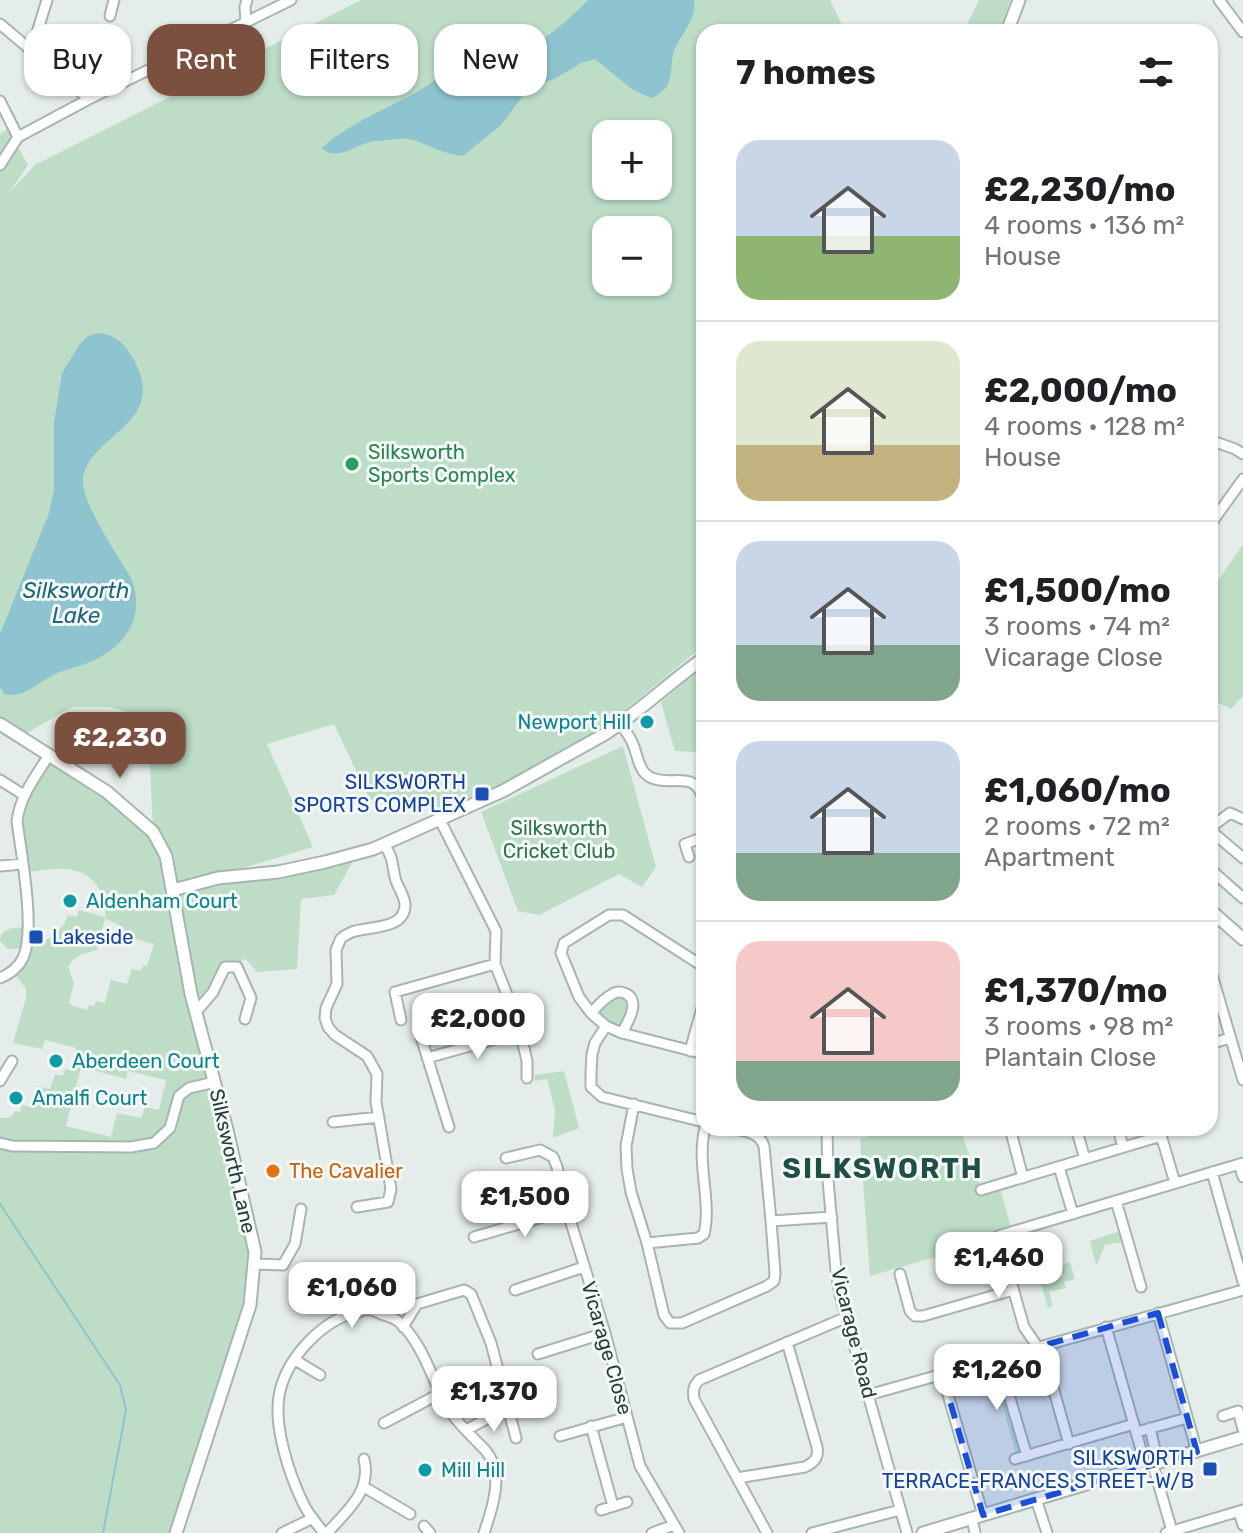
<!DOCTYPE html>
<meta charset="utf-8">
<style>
body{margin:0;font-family:Rubik,sans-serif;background:#f6f6f6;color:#202124;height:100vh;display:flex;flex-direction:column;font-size:30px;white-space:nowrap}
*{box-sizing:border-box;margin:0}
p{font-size:26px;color:#757577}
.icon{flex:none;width:44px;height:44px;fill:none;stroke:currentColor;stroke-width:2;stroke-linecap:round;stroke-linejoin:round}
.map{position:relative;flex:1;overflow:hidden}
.drawer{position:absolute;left:696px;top:24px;width:522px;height:1112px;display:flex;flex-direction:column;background:#fff;border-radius:24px;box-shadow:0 2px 6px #0004}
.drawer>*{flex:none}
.top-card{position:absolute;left:24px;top:24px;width:552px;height:72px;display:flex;gap:16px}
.controls{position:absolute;left:592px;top:120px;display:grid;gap:16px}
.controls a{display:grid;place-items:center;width:80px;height:80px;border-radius:16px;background:#fff;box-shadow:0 2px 6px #0004;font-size:40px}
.price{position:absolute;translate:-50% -68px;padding:0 18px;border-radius:16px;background:#fff;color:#222;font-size:26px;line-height:52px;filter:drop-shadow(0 2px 4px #0008)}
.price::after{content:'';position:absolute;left:50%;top:48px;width:24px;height:18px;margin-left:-12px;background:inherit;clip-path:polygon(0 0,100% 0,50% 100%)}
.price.active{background:#7c503f;color:#fff}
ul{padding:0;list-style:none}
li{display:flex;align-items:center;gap:24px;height:200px;padding:0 40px}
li+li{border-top:2px solid #e0e0e0}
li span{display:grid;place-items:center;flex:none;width:224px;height:160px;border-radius:24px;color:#555}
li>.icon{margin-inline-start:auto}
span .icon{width:96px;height:96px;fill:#fffc;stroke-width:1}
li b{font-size:34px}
h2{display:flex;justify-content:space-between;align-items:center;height:96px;padding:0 40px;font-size:34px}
.pill{padding:0 28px;border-radius:24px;background:#fff;box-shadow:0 2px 6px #0004;font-size:28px;line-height:72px}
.pill.active{background:#7c503f;color:#fff}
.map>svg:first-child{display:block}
.green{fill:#bdddc7;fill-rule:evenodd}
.water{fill:#8ec3d0}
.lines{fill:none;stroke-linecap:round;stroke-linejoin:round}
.stream{stroke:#8ec3d0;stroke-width:2}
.minor-casing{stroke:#a7b5b0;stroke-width:13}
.tertiary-casing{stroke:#a7b5b0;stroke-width:15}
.minor{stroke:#fff;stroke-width:9}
.tertiary{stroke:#fff;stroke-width:11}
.marked{fill:#1d4ed8;fill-opacity:0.2;stroke:#1d4ed8;stroke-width:6;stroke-dasharray:16 10;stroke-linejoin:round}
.leisure-dot{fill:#2e9e5b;stroke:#f4f9f7;stroke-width:3}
.culture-dot{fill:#0f9aa8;stroke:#f4f9f7;stroke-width:3}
.transit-dot{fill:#1a4fb4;stroke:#f4f9f7;stroke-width:3}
.food-dot{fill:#e8710a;stroke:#f4f9f7;stroke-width:3}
.labels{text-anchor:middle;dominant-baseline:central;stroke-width:6;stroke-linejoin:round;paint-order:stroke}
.leisure-label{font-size:20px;fill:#27864d;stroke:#f4f9f7;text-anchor:start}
.culture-label{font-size:20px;fill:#0d838f;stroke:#f4f9f7;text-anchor:start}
.transit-label{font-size:20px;fill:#164399;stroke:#f4f9f7;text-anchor:end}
.park-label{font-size:20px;fill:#2f734c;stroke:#f4f9f7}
.street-label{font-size:20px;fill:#243e38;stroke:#f4f9f7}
.food-label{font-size:20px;fill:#c56008;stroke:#f4f9f7;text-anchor:start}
.water-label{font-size:22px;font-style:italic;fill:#1f6578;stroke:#f4f9f7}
.district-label{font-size:28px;font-weight:bold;letter-spacing:2px;fill:#204f46;stroke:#f4f9f7}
</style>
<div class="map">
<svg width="1243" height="1533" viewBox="0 0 1243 1533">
<rect width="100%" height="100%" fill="#e4ede9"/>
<path class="green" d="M 361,0 L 830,0 L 843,27 L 850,32 L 704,32 L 704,645 L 619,715 L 520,782 L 440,820 L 425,803 L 370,800 L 334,724 L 267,744 L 313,847 L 210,878 L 357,854 L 334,895 L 301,899 L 297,969 L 257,972 L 245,958 L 237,967 L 225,968 L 196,1012 L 255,1252 L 250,1305 L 176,1533 L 0,1533 L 0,1118 C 7,1118 13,1118 15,1111 L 20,1112 L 22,1105 L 31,1107 L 37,1086 L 50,1089 L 55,1074 L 63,1076 L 65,1069 L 71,1070 L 76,1048 L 45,1040 L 42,1049 L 13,1043 L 26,998 L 26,989 L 13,971 L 25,948 L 8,949 L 0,941 C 0,926 17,928 29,927 L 27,948 C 45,943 62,933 68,915 L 77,917 L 79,910 L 105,917 C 107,898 97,876 76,871 C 61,866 39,871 23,873 L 17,821 L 49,755 L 153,831 L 148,719 L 111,707 L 72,707 L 20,737 L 0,722 L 0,134 L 8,129 L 28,165 L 9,193 L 35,165 ZM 606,134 L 658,134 L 658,186 L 606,186 ZM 606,230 L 658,230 L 658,282 L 606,282 ZM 105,918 L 121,926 L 125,936 L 154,944 L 147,966 L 143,965 L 141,971 L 132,969 L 127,984 L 111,980 L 105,1003 L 96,1001 L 94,1006 L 89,1005 L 87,1010 L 69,1004 L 74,983 L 68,967 C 75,954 84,954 97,950 ZM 81,1067 L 126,1079 L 128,1071 L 166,1080 L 159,1110 L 145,1107 L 141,1118 L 117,1113 L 111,1137 L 66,1126 Z
M 979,0 L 1010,0 L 1000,32 L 963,32 Z
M 1243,544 L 1243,696 L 1231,709 L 1215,701 L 1210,709 L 1210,607 L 1218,581 Z
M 704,666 L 704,760 L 695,752 L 675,751 L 661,702 Z
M 623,746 L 656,867 L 642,887 L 619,874 L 539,915 L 518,911 L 481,812 Z
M 616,996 L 627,1001 L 630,1005 L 623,1024 L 617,1027 L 610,1025 L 600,1017 L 600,1012 L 612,998 Z
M 564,1071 L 579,1128 L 553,1138 L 555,1110 L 547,1079 L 535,1081 L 534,1075 Z
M 900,1128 L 960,1128 L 981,1189 L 1000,1188 L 1011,1228 L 990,1235 L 991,1241 L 870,1276 L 860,1139 Z
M 1120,1231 L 1124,1242 L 1105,1245 L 1097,1264 L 1096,1264 L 1090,1241 Z
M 1070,1262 L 1075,1279 L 1064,1282 L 1066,1288 L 1049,1292 L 1053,1306 L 1048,1308 L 1037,1270 L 1041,1268 L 1047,1281 L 1063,1276 L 1061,1265 Z
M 990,1365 L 998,1369 L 1022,1448 L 1016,1453 Z"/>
<path class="water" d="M 588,0 L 694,0 C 697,21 679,35 673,54 C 671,64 672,77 667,86 C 664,91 657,95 652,98 L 633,90 L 595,59 L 581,63 L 556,78 L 528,89 L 501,125 L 463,156 C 444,154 431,146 414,140 C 403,137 387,140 375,141 C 358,143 336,163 322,148 C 351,121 389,109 422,89 C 436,81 447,67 463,62 C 475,57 492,65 505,61 C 510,59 516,55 521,52 C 547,38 568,21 588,0 Z
M 97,333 C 114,334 122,341 131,355 C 174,425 87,433 83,480 C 81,502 119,557 131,578 C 146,617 126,647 90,662 C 79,667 66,669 55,674 C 38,682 24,699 4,694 L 0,686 L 0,634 L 49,513 L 54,490 L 54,422 L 62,373 L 80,344 L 88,336 Z"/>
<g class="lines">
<path class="stream" d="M 0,1204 L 120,1385 L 126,1410 L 103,1533"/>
<defs>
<path id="minor" d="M 1219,0 L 1243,32
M 110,16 L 114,0
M 246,23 L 245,7 L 247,0
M 0,24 L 89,99
M 32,49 L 47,0
M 0,101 L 18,137
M 0,165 L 18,137 L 89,99 L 291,0
M 1210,440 L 1235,449 L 1243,454
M 1210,525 L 1243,479
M 620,724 C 624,729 628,734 631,740 C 638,752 637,772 652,778 C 673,787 696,768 704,802
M 0,780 L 24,795
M 440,820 L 496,931 L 495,964 L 518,1023 L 527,1061 L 527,1078
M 1210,828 L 1230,813 L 1243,819
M 1210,830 L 1243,858
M 689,857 L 685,844 L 704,837
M 0,866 L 22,864
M 1210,869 L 1243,898
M 704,967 L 623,915 L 609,915 L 564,943 L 561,953 L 579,997 L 591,1013 L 606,1026 L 622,1033 L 704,1054
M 1210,968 L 1243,1080
M 0,978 C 10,974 18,968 23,958 C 36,930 21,853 17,821 C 20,796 36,776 49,755
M 196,1012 L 213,992 L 225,967 L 237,967 L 251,998 L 245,1019
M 591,1013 C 597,1007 603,999 611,995 C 615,992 619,991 624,993 C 642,999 628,1022 622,1033
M 401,1020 L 395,992 L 495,964
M 606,1026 L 595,1043 L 592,1054 L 591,1073 L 591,1087 L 602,1097 L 704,1122
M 420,1034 L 449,1127
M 1210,1044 L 1230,1038
M 690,1051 L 704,1001
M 427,1058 L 520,1032
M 0,1081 L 12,1061
M 634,1104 L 626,1146 L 627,1169 L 631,1192 L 647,1243 L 664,1315 L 670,1323 L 682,1323 L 767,1286 L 774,1281 L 775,1273 L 771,1221 L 832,1217
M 333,1122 L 379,1117
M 729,1128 C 742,1131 759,1131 764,1146 L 771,1221
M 827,1128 L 828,1180 L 836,1271 L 840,1295 L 907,1533
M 1010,1128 L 1023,1178
M 1076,1128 L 1085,1159
M 1118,1128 L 1123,1147
M 1159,1128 L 1175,1183
M 0,1143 L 12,1146 L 131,1147 L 154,1143 L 170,1128 L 179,1096 L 189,1088 L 215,1082
M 506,1158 L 540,1150 L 553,1157 L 557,1167 L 567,1210 L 605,1333 L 640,1466 L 679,1533
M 1239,1164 L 1243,1177
M 1059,1167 L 1073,1214
M 1212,1172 L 1243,1282
M 981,1190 L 1161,1136
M 1116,1201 L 1141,1287
M 357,1207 L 388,1202 L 391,1189 L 376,1102 L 377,1074 L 367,1056 L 335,1035 L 328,1027 L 325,1018 L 326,1008 L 337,984 L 336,950 L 341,938 C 341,937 352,932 352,932 C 369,926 405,930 405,905 C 405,897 399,889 396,881 C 391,864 395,861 384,844
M 474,1237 L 567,1210
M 647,1243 L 698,1238 L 704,1234 C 712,1202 696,1163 705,1128
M 254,1264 L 283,1265 L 295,1244 L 301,1209
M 900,1274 L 910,1311 L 915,1316 L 923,1316 L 1013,1290
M 515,1290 L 584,1267
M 1158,1313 L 1197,1452
M 403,1327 L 417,1304 L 464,1290 L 471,1294 L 491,1343 L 516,1438
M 1106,1327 L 1146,1467
M 1037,1346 L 1024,1327 L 998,1236 L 1243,1163
M 538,1354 L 605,1333
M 998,1358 L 1027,1456
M 295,1360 L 320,1375
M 1047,1366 L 1069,1444
M 942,1374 L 983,1515
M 868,1395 L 1243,1290
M 1223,1416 L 1238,1411 L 1243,1429
M 384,1423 L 441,1393
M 591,1426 L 613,1506
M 1150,1428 L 1158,1463
M 466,1430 L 494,1415 L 509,1409
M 1137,1432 L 1187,1418
M 560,1436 L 627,1417
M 1015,1459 L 1134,1424
M 1153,1465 L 1172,1531
M 737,1478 L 805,1467 C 815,1462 819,1457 817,1447 L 787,1342
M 364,1487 L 410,1514
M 1036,1499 L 1047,1533
M 601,1510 L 627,1502
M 1239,1512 L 1243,1525
M 972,1519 L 975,1533
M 424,1526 L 430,1533
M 282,1533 L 313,1518
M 324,1533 C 317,1524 308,1514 303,1503 C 289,1474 272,1423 280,1391 C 288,1357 323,1319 358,1312 C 362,1311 365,1309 370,1310 C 374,1310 377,1312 381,1314 C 386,1316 393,1317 398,1321 C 424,1344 432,1381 449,1410 C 459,1425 474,1438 486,1451 C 505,1474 492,1509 484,1533
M 327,1533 C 347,1511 372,1491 364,1459
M 652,1533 L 674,1525
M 767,1533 L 694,1399 C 693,1391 693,1387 699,1380 L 847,1317
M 812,1533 L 900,1510
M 1166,1533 L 1243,1510"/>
<path id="tertiary" d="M 1007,32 L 1019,0
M 0,724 L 107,792 L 153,832 L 166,856 L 191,994 L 227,1130 L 255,1252 L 250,1305 L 176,1533
M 173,890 L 218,878 L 278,872 L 325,862 L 373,849 L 503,791 L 605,734 C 640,711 670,682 704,658
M 1210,910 L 1243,939
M 923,1533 L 1243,1437"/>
</defs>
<use href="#minor" class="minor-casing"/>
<use href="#tertiary" class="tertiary-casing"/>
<use href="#minor" class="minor"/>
<use href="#tertiary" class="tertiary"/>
</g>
<path class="marked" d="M 1158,1313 L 1197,1452 L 983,1515 L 942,1374 Z"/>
<circle class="leisure-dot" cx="352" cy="464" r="8"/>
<g class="culture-dot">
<circle cx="647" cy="722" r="8"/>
<circle cx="70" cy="901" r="8"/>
<circle cx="56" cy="1061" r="8"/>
<circle cx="16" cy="1098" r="8"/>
<circle cx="425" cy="1470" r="8"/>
</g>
<g class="transit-dot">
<rect x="474" y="786" width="16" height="16" rx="4"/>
<rect x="28" y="929" width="16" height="16" rx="4"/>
<rect x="1202" y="1461" width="16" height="16" rx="4"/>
</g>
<circle class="food-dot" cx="273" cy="1171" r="8"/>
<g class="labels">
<g class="leisure-label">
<text x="368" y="452">Silksworth<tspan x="368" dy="23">Sports Complex</tspan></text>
</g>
<g class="culture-label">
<text x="631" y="722" text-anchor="end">Newport Hill</text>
<text x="86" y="901">Aldenham Court</text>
<text x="72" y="1061">Aberdeen Court</text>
<text x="32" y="1098">Amalfi Court</text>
<text x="441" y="1470">Mill Hill</text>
</g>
<g class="transit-label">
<text x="466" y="782">SILKSWORTH<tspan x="466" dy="23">SPORTS COMPLEX</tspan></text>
<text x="52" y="937" text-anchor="start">Lakeside</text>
<text x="1194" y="1458">SILKSWORTH<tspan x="1194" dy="23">TERRACE-FRANCES STREET-W/B</tspan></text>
</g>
<g class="park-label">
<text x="559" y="828">Silksworth<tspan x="559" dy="23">Cricket Club</tspan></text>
</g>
<g class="street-label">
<text transform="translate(233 1161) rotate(77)">Silksworth Lane</text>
<text transform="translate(854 1333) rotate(76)">Vicarage Road</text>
<text transform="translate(607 1348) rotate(74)">Vicarage Close</text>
</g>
<g class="food-label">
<text x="289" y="1171">The Cavalier</text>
</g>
<g class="water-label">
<text x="76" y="590">Silksworth<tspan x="76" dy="25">Lake</tspan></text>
</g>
<g class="district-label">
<text x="883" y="1168">SILKSWORTH</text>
</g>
</g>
</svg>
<div class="controls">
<a>+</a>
<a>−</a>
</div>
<b class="price active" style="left:120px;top:780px">£2,230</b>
<b class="price" style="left:478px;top:1061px">£2,000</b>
<b class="price" style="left:525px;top:1239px">£1,500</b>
<b class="price" style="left:999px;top:1300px">£1,460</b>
<b class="price" style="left:352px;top:1330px">£1,060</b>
<b class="price" style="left:997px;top:1412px">£1,260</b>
<b class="price" style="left:494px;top:1434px">£1,370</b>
<div class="top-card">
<a class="pill">Buy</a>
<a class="pill active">Rent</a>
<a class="pill">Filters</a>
<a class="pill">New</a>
</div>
<section class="drawer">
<h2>7 homes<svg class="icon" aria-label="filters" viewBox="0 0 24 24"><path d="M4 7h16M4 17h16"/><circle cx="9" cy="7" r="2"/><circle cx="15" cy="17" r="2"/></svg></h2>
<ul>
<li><span style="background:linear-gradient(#c9d6e8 60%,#8fb573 0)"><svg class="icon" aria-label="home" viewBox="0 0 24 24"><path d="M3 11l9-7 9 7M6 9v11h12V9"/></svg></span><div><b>£2,230/mo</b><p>4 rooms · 136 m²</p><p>House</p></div></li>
<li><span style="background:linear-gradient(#dfe7d0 65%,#c2b280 0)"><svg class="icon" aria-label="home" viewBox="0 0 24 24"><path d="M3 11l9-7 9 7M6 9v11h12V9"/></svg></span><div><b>£2,000/mo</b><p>4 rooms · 128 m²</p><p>House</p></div></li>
<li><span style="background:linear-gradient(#c9d6e8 65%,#7fa58c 0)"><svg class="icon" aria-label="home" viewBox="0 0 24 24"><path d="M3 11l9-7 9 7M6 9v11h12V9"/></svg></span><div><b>£1,500/mo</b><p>3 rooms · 74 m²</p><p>Vicarage Close</p></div></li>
<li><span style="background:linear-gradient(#c9d6e8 70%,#7fa58c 0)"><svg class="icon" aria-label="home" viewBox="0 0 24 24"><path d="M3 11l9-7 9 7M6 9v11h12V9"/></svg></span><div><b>£1,060/mo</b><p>2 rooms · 72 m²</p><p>Apartment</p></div></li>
<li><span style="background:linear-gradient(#f6c9c9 75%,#7fa58c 0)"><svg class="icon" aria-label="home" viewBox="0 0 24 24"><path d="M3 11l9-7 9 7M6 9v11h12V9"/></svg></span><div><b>£1,370/mo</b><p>3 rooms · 98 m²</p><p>Plantain Close</p></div></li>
</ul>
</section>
</div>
